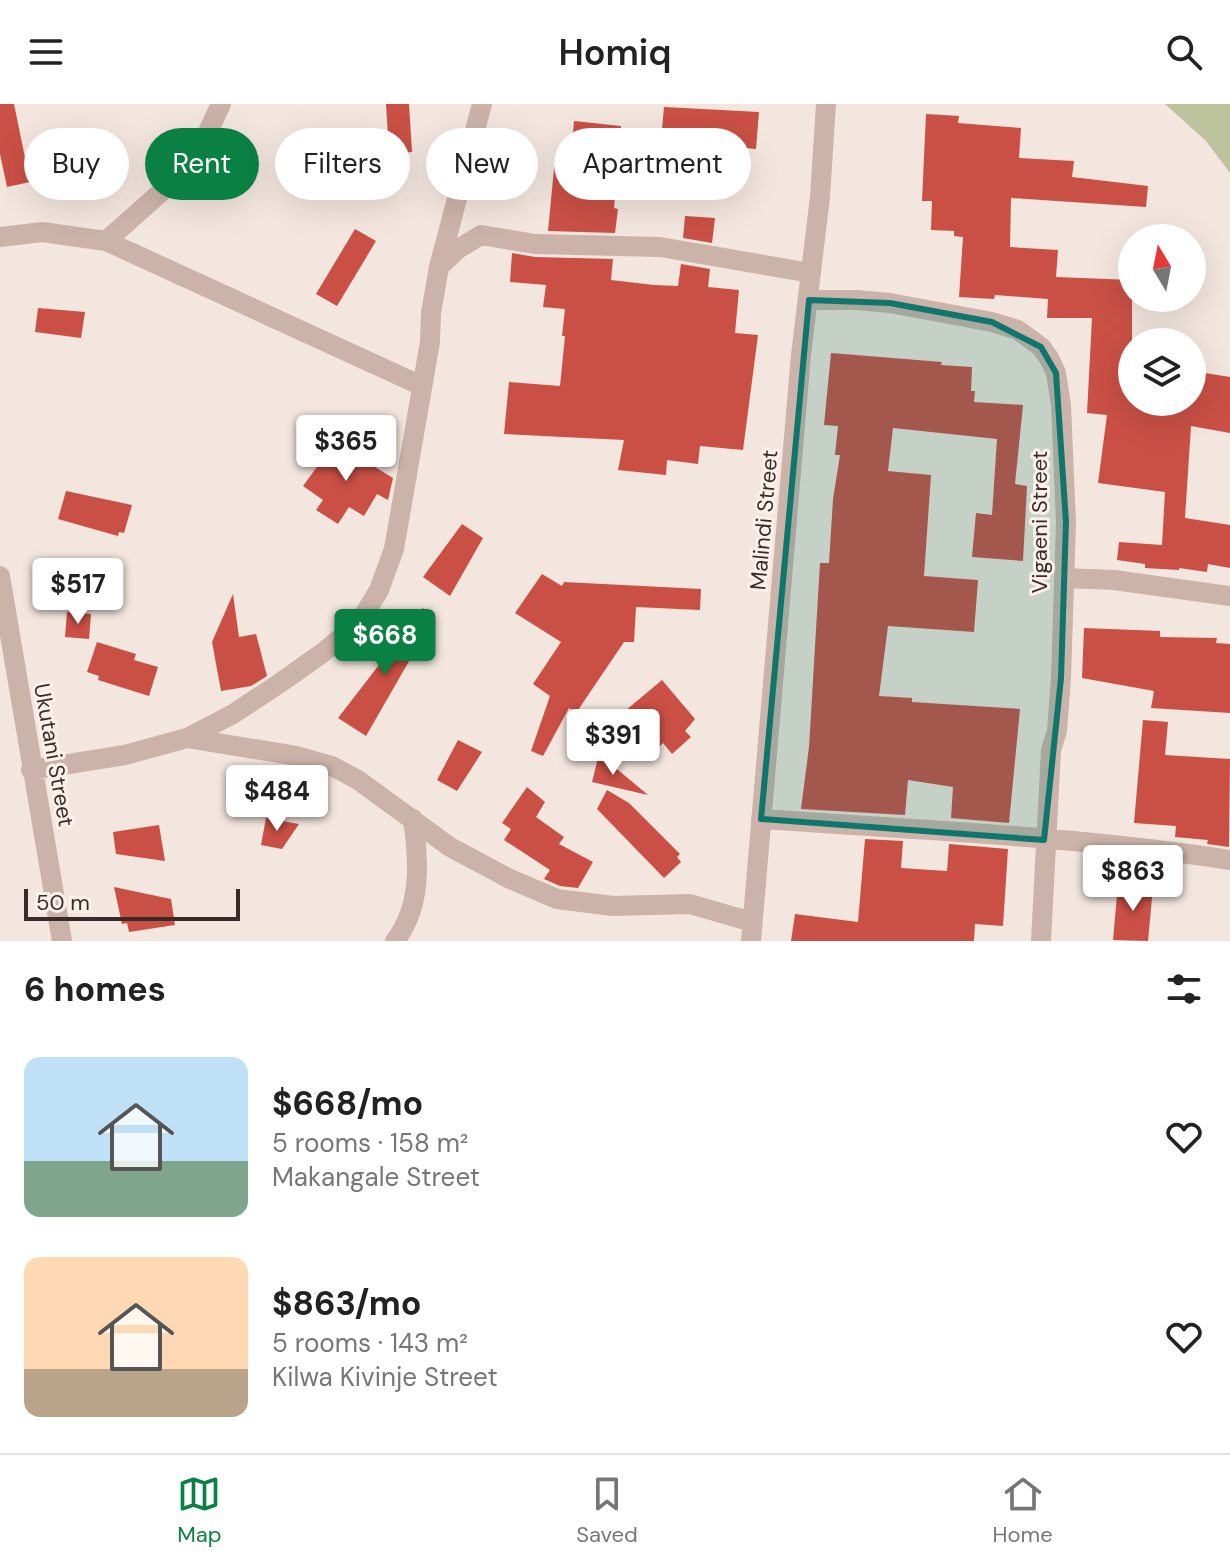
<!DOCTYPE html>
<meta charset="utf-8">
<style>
body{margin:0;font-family:"DM Sans",sans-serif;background:#f6f6f6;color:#222;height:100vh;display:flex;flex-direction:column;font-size:30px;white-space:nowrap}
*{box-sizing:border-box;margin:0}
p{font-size:26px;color:#767676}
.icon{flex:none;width:44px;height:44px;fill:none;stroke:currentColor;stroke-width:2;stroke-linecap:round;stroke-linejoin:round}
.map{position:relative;height:837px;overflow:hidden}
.sheet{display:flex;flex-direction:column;background:#fff;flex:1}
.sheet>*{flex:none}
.hud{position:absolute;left:24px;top:24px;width:800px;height:72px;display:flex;gap:16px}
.needle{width:52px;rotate:350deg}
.fabs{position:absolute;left:1118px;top:120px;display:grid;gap:16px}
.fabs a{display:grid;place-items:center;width:88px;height:88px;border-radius:50%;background:#fff;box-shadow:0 8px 32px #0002;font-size:40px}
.scale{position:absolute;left:24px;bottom:20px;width:216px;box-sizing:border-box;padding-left:8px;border:4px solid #392b29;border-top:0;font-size:22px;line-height:28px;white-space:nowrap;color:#392b29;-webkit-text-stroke:6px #fbf1eb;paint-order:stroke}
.price{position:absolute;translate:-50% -68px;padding:0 18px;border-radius:8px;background:#fff;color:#222;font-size:26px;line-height:52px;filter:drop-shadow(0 2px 4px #0008)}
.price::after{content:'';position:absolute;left:50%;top:48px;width:24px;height:18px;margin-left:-12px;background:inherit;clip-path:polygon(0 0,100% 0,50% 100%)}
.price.active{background:#0b8043;color:#fff}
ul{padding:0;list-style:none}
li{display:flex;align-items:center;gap:24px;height:200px;padding:0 24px}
li span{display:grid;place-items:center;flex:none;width:224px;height:160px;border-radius:16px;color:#555}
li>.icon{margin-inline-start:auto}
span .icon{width:96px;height:96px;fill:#fffc;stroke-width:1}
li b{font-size:34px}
h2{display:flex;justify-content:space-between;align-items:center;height:96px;padding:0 24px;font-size:34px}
.tag{padding:0 28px;border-radius:36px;background:#fff;box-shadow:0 8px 32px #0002;font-size:28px;line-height:72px}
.tag.active{background:#0b8043;color:#fff}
header{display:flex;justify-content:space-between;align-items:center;height:104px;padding:0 24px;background:#fff;font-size:36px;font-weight:600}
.tabs{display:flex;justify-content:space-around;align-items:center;height:112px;border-top:2px solid #e0e0e0;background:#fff;font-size:22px;color:#767676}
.tabs a{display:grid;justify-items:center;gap:4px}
.tabs .active{color:#0b8043}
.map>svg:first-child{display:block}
.green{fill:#bdc39d}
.building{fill:#ca5045}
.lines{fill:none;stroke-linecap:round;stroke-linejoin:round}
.minor{stroke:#ccb3a9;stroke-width:20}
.marked{fill:#0f766e;fill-opacity:0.2;stroke:#0f766e;stroke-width:6;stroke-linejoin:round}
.labels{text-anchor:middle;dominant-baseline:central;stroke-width:6;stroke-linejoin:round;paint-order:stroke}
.street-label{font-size:22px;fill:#392b29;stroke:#fbf1eb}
</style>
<header><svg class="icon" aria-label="menu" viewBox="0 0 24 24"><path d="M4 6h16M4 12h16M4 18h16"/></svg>Homiq<svg class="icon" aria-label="search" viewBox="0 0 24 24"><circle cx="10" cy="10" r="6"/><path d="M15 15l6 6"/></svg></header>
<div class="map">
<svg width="1230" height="837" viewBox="0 0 1230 837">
<rect width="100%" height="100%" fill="#f3e6de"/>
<path class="green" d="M 1165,0 L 1230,0 L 1230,69 L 1206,37 Z"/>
<path class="building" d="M 0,0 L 14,0 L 30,78 L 7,83 L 0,50 Z
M 386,0 L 409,0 L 412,48 L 389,50 Z
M 664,3 L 759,8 L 756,45 L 661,36 Z
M 926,10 L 959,12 L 958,19 L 1021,24 L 1019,54 L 1074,57 L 1072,73 L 1148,82 L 1146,103 L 1011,94 L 1010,143 L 1058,146 L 1056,173 L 1132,176 L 1132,298 L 1192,298 L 1192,267 L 1230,273 L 1230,329 L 1191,322 L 1185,414 L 1230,421 L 1230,464 L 1208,460 L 1207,468 L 1179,464 L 1179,466 L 1145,464 L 1145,460 L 1117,456 L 1119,438 L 1162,441 L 1165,388 L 1098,379 L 1107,311 L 1087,309 L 1092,214 L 1047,214 L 1048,195 L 995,191 L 994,195 L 959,193 L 963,133 L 954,132 L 954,127 L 931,126 L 932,97 L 922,97 Z
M 574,17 L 621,22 L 614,104 L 618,105 L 615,129 L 548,127 L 555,54 L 571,54 Z
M 685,112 L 715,114 L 712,139 L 683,134 Z
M 355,125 L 376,137 L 337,202 L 316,190 Z
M 512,149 L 535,153 L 613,155 L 611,176 L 654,181 L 678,182 L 681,160 L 710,165 L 708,183 L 739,186 L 735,229 L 758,231 L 743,346 L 700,342 L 698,360 L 667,356 L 666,371 L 618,366 L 624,336 L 504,330 L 509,278 L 560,282 L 565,232 L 562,232 L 565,205 L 543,203 L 546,181 L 510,178 Z
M 38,204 L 85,208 L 81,234 L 35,228 Z
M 831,249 L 942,258 L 941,261 L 972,263 L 971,287 L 975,287 L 974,298 L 1023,301 L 1015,380 L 1027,382 L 1023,457 L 972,453 L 976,409 L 992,411 L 997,335 L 893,324 L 888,367 L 931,371 L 924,472 L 978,476 L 974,528 L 888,522 L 879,592 L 912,594 L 912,598 L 1020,605 L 1009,719 L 951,714 L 953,683 L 908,676 L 905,711 L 801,705 L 809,643 L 820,459 L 829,459 L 833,395 L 840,351 L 835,351 L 838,322 L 824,321 Z
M 329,335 L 393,374 L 388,396 L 377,390 L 364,412 L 349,403 L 338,420 L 316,406 L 323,396 L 303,382 L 322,356 L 317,354 Z
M 66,387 L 132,401 L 124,429 L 119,428 L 118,432 L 58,415 Z
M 462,420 L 483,434 L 450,492 L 423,473 Z
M 542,470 L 562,482 L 564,478 L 701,485 L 700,506 L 636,503 L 634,538 L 624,538 L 576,609 L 569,604 L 543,652 L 531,647 L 550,592 L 533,580 L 561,538 L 515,509 Z
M 233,490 L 239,533 L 256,530 L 267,572 L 251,582 L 221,587 L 212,538 Z
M 423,504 L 435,512 L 366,632 L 338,614 Z
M 67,508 L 91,510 L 89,535 L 65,533 Z
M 1084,524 L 1160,527 L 1160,533 L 1217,534 L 1216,539 L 1230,540 L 1230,609 L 1151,604 L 1154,587 L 1082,574 Z
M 97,538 L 136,550 L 134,556 L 158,563 L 149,592 L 98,576 L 99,572 L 87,568 Z
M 662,576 L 695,615 L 685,627 L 691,633 L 672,650 L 663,639 L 659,643 L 625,607 Z
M 1143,616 L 1168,618 L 1165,651 L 1230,655 L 1229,743 L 1207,740 L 1208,736 L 1175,733 L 1176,722 L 1134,719 Z
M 458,636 L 482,648 L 457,687 L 437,676 Z
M 599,650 L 648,691 L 592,678 Z
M 527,683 L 545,698 L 536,713 L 564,733 L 559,740 L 593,758 L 578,784 L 560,782 L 544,775 L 550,766 L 504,736 L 511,725 L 502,719 Z
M 607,686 L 629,699 L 680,750 L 677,753 L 681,758 L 664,774 L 597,705 Z
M 266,714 L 299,720 L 282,745 L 261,741 Z
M 159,721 L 165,757 L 116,750 L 113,728 Z
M 865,735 L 903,737 L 901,764 L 947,767 L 949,740 L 1008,745 L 1003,822 L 975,820 L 974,837 L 791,837 L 795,810 L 858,818 Z
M 1118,780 L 1153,783 L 1148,837 L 1113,836 Z
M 114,783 L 171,795 L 175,821 L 129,828 L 127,819 L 122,820 Z"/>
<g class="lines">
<path class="minor" d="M 0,133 L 42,128 L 106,137 L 422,282
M 106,137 L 169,81 L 198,49 L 221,0
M 441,161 L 458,145 L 481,131 L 535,140 L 660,143 L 811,169
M 809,196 L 857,196 L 890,199 L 992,218 L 1018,226 L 1041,243 L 1049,254 L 1056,269 L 1061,301 L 1066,418 L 1061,574 L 1057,627 L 1051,646 L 1041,837
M 0,472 L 62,837
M 1064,474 L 1114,476 L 1230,492
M 187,634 L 297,652 L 332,662 L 358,676 L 450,743 L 510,775 L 557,795 L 613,802 L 690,800 L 752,818
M 31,666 L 125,651 L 187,634 L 233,610 L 280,579 L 321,550 L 359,519 L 379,486 L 394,445 L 430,238 L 431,209 L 439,163 L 482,0
M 761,715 C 917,726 1075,732 1230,756
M 395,837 C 422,802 419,757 413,715
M 751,837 L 801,251 L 820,93 L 826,0"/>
</g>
<path class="marked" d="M 809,196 L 890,199 L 992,218 L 1041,243 L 1056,269 L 1066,418 L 1061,574 L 1044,736 L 761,715 Z"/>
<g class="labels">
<g class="street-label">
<text transform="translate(764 416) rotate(-85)">Malindi Street</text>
<text transform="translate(1039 418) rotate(-90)">Vigaeni Street</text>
<text transform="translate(54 651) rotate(80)">Ukutani Street</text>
</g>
</g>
</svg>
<div class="fabs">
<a><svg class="needle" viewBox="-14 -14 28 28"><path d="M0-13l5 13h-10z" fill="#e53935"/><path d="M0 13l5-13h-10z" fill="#767676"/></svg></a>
<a><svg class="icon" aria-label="layers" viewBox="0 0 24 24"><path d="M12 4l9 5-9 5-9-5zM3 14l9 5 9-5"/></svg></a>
</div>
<div class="scale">50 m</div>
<b class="price" style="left:346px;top:379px">$365</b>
<b class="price" style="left:78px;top:522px">$517</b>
<b class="price active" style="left:385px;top:573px">$668</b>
<b class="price" style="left:613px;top:673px">$391</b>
<b class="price" style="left:277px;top:729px">$484</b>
<b class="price" style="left:1133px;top:809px">$863</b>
<div class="hud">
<a class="tag">Buy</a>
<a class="tag active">Rent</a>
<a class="tag">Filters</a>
<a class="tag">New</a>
<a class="tag">Apartment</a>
</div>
</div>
<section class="sheet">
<h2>6 homes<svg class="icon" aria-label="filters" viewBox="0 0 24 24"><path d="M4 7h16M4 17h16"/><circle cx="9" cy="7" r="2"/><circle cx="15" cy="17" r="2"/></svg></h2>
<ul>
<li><span style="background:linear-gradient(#bfe0f5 65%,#7fa58c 0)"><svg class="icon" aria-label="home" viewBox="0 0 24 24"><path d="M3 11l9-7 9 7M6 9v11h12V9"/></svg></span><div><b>$668/mo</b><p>5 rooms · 158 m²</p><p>Makangale Street</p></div><svg class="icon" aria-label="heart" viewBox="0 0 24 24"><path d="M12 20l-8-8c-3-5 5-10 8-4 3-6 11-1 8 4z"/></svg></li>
<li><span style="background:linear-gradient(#ffd9b3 70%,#b9a48a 0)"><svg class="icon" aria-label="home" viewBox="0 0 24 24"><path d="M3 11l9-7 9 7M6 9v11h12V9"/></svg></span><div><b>$863/mo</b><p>5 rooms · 143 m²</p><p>Kilwa Kivinje Street</p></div><svg class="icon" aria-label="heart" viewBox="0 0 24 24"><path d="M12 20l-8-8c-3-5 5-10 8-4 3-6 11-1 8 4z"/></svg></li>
</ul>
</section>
<nav class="tabs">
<a class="active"><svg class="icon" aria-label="map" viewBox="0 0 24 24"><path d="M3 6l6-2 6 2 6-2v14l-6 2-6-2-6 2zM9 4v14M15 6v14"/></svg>Map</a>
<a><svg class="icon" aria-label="saved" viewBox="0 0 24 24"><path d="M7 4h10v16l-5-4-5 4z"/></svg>Saved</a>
<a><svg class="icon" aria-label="home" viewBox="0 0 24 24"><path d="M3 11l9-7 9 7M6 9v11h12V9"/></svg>Home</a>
</nav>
